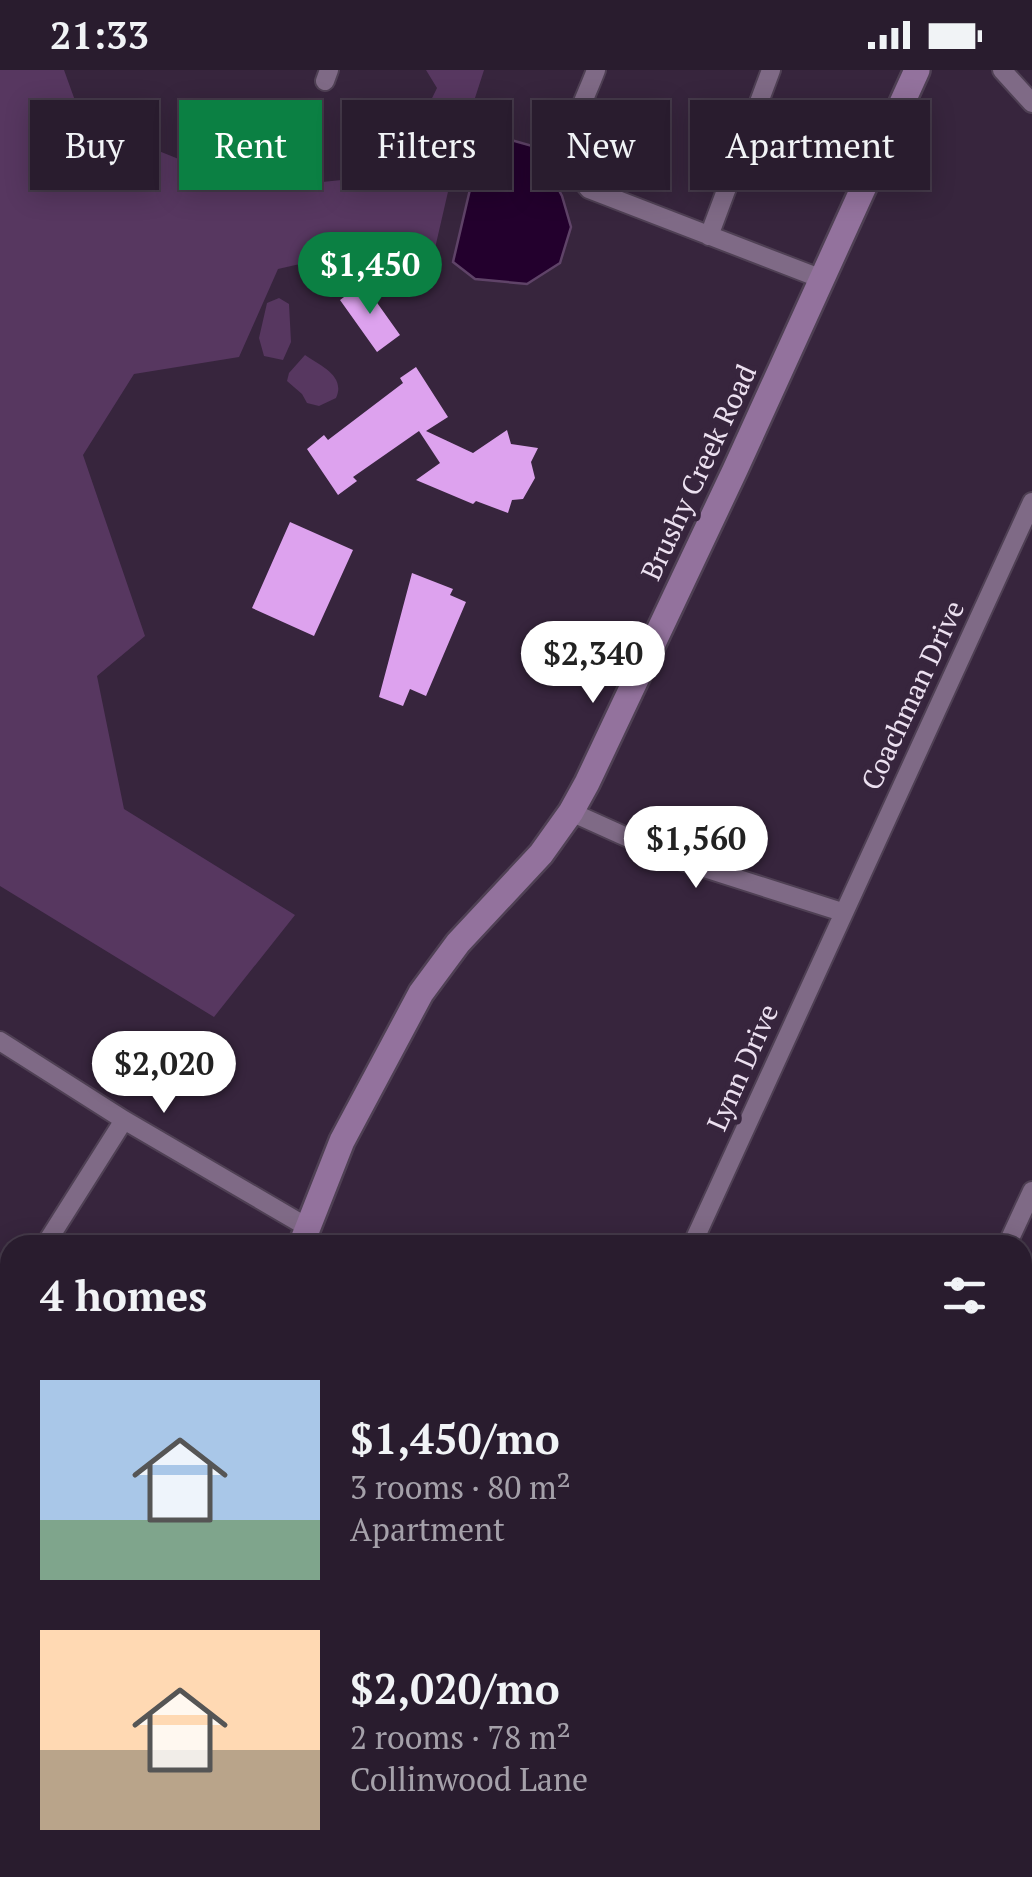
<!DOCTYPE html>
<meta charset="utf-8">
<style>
body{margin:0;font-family:"PT Serif",serif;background:#35293a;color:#f1f3f6;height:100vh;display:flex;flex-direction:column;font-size:38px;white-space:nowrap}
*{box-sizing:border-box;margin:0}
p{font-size:32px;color:#a5a1aa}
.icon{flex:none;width:55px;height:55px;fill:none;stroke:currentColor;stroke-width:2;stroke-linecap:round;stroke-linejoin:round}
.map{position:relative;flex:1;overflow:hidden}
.side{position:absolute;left:0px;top:1165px;width:1032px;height:642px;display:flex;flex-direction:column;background:#291c2e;border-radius:30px 30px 0 0;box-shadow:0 5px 25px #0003,0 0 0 2px #453a4a}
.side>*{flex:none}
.top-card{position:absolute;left:30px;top:30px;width:972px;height:90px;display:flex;gap:20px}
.price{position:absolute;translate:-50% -85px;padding:0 22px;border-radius:35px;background:#fff;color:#222;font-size:32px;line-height:65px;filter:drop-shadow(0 2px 5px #0008)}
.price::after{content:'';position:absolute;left:50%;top:60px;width:30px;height:22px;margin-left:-15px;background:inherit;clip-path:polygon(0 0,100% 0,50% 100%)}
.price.current{background:#0b8043;color:#fff}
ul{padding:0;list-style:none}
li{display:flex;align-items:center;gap:30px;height:250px;padding:0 40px}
li span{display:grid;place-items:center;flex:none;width:280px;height:200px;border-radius:0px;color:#555}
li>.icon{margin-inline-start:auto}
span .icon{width:120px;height:120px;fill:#fffc;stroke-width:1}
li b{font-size:42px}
h2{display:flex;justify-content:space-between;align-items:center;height:120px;padding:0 40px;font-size:42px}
.tag{padding:0 35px;border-radius:0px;background:#291c2e;box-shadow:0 5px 25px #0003,0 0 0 2px #453a4a;font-size:35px;line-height:90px}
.tag.current{background:#0b8043;color:#fff}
.status{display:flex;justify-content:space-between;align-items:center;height:70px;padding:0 50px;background:#291c2e;direction:ltr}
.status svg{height:28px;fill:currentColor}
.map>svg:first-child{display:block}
.green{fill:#573760}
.water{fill:#23002d;stroke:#5f4368;stroke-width:2.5}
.building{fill:#dda2ee}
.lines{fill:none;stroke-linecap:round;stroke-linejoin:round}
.lane-casing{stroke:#4f4054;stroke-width:14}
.street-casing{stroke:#4f4054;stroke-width:22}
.secondary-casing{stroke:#4f4054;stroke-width:30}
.lane{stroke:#7f6a86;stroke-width:9}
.street{stroke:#7f6a86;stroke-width:18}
.secondary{stroke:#93729d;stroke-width:25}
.labels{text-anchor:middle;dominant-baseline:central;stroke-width:10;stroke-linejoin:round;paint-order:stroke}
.street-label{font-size:28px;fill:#ece0f0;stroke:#37253d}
</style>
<div class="status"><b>21:33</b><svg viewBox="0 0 49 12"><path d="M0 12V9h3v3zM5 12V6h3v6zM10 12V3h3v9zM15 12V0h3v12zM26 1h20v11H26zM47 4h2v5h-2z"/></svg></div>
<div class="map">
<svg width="1032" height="1807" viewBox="0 0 1032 1807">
<rect width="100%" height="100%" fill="#37253d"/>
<path class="green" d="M 0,0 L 64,0 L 82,50 L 253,119 L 361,108 L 408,77 L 437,18 L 426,0 L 484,0 L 456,87 L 430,200 L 394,182 L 374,177 L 278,199 L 239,287 L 134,304 L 83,385 L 145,566 L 97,606 L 124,739 L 295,845 L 214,947 L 0,816 Z
M 279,228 L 289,234 L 291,272 L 283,290 L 264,286 L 259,268 L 267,233 Z
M 305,285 C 321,296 346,306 336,328 L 319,336 L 307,333 L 302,324 L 287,311 L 289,303 Z"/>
<path class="water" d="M 511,70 L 536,77 L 562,126 L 571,157 L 560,193 L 527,214 L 475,209 L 453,192 L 479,81 Z"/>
<path class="building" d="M 363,213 L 400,265 L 377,282 L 340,230 Z
M 416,297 L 448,347 L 426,361 L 473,383 L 507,360 L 511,374 L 538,378 L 531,392 L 535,408 L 523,429 L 512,430 L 508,443 L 476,431 L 473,434 L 416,410 L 440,393 L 419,361 L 353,407 L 357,411 L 338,425 L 307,379 L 324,365 L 328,370 L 403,313 L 400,308 Z
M 290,452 L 353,480 L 314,566 L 252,538 Z
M 412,503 L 453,519 L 450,525 L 466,532 L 426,626 L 410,619 L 403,636 L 379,627 Z"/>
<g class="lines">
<defs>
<path id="lane" d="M 0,1356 L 10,1348
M 0,1398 L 10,1409
M 0,1505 L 10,1497
M 0,1551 L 10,1563"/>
<path id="street" d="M 596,0 C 580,43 554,79 589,119 L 822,209
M 1002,0 L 1032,33
M 325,11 L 329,0
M 709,166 L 771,0
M 571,742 L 673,788 L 842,842
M 0,971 L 124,1050 L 307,1157
M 45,1175 L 124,1050
M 692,1175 L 1032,432
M 1007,1175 L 1032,1121
M 1022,1479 L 1032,1482
M 1022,1525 L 1032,1501
M 0,1694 L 10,1706
M 467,1807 L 469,1798
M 987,1807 L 1032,1796"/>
<path id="secondary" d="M 301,1175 L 342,1071 L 421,923 L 458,873 L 541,784 L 571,742 L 587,713 L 735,400 L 917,0
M 0,1736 L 10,1726
M 223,1807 L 223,1798"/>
</defs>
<use href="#lane" class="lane-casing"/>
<use href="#street" class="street-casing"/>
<use href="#secondary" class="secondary-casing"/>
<use href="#lane" class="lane"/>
<use href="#street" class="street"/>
<use href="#secondary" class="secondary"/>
</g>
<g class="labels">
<g class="street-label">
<text transform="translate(698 402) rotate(-65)">Brushy Creek Road</text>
<text transform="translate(912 625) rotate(-65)">Coachman Drive</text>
<text transform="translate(742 997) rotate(-66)">Lynn Drive</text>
</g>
</g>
</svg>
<b class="price current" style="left:370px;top:247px">$1,450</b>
<b class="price" style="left:593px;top:636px">$2,340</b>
<b class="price" style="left:696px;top:821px">$1,560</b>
<b class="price" style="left:164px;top:1046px">$2,020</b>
<div class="top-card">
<a class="tag">Buy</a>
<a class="tag current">Rent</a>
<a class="tag">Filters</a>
<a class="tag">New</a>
<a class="tag">Apartment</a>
</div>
<section class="side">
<h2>4 homes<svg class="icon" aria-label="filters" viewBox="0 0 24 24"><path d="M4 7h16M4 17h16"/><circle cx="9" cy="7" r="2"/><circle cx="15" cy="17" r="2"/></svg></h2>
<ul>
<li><span style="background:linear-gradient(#a9c7e8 70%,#7fa58c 0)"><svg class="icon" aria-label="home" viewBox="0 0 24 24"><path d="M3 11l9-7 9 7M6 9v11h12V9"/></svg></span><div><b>$1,450/mo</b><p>3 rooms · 80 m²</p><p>Apartment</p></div></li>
<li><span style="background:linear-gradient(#ffd9b3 60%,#b9a48a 0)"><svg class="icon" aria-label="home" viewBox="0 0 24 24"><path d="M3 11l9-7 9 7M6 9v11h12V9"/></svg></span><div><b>$2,020/mo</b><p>2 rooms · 78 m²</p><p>Collinwood Lane</p></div></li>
</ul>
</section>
</div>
